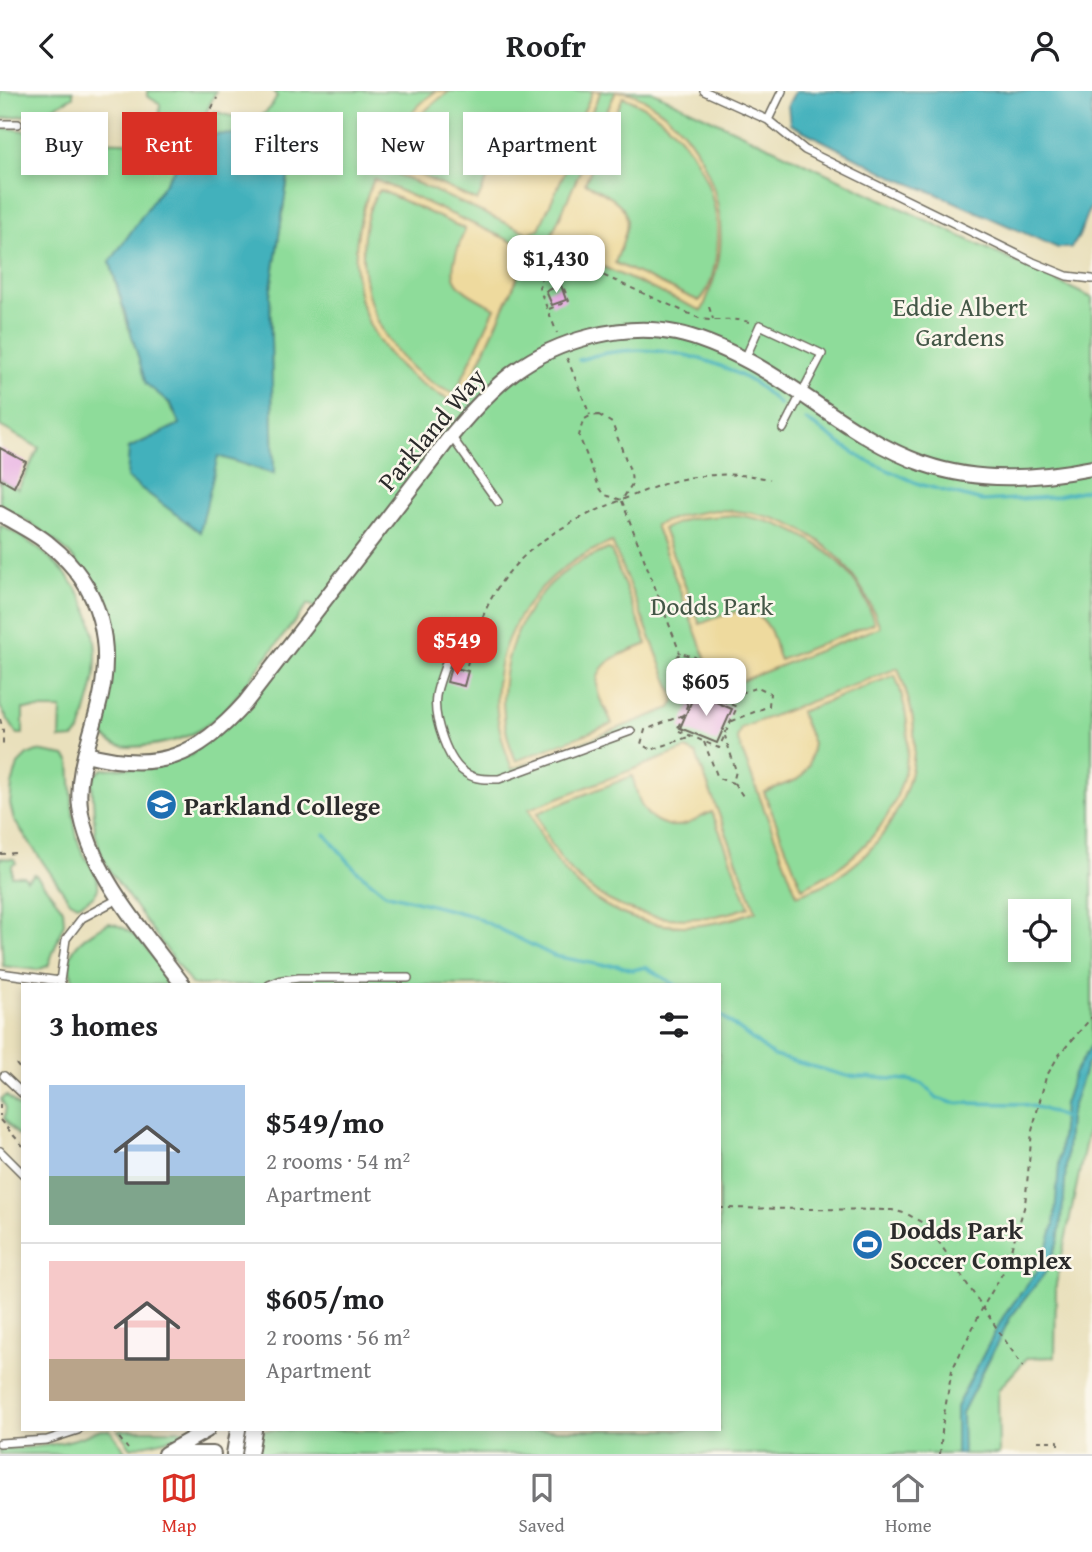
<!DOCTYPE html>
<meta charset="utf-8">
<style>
body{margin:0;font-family:"Gentium Book Plus",serif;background:#f6f6f6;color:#202124;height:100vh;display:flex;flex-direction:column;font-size:26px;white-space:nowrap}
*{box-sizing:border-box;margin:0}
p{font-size:23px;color:#757577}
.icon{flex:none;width:38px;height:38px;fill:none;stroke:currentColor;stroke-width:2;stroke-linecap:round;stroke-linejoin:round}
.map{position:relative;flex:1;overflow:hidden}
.details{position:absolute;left:21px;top:892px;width:700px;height:448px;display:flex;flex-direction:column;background:#fff;border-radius:0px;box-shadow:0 4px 10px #0003}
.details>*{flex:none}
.hud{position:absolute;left:21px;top:21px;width:700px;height:63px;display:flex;gap:14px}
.fabs{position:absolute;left:1008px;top:808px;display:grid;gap:14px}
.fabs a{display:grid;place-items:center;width:63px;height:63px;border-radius:0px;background:#fff;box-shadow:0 4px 10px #0003;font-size:35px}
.price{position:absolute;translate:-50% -60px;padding:0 16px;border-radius:14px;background:#fff;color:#222;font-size:23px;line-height:46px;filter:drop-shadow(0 2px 4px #0008)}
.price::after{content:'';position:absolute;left:50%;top:42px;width:21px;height:16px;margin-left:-10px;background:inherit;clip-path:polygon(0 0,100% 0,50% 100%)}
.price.current{background:#d93025;color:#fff}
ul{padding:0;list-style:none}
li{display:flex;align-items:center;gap:21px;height:175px;padding:0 28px}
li+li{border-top:2px solid #e0e0e0}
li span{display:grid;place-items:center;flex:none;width:196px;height:140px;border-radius:0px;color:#555}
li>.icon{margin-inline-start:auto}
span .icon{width:84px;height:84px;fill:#fffc;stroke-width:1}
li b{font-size:30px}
h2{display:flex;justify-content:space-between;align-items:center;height:84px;padding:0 28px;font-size:30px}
.chip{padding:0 24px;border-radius:0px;background:#fff;box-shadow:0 4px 10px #0003;font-size:24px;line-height:63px}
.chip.current{background:#d93025;color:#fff}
header{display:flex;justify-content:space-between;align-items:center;height:91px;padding:0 28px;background:#fff;font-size:32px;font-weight:600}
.menu{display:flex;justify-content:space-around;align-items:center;height:98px;border-top:2px solid #e0e0e0;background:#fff;font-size:19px;color:#757577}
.menu a{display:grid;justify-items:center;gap:4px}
.menu .current{color:#d93025}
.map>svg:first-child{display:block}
.green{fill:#8edc9a;stroke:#5c8462;stroke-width:2;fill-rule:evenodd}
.sand{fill:#eeda9e;stroke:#8c8264;stroke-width:2;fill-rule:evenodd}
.water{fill:#42b1bc;stroke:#366e74;stroke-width:2}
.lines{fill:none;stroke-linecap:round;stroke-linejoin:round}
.stream{stroke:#42b1bc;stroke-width:3.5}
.building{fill:#e7aae3}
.service-casing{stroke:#6e6a5e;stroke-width:10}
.minor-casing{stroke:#6e6a5e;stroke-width:18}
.path{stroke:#6e6a5e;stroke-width:2;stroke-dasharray:5 5;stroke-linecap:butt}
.service{stroke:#fff;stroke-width:7}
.minor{stroke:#fff;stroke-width:14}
.labels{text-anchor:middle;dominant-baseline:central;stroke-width:5;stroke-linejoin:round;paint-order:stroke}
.park-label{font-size:26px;fill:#445747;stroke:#fbf7ec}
.street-label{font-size:26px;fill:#2b2b2b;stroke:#fbf7ec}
.poi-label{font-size:26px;font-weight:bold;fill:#2b2b2b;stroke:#fbf7ec;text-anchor:start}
</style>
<header><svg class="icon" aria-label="back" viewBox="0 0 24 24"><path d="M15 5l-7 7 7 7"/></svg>Roofr<svg class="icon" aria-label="person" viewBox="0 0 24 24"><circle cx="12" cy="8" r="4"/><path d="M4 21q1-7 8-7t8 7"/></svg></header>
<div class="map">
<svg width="1092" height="1363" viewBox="0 0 1092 1363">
<rect width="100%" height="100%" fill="#fbf7ec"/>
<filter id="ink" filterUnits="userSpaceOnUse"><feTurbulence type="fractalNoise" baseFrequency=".0143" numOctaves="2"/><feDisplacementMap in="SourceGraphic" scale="14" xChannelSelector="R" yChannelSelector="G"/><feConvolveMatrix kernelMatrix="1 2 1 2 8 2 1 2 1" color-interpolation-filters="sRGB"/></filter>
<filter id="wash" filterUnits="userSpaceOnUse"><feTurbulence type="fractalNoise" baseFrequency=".00686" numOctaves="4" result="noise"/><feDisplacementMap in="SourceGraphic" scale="28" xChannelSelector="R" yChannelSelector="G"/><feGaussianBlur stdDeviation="1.57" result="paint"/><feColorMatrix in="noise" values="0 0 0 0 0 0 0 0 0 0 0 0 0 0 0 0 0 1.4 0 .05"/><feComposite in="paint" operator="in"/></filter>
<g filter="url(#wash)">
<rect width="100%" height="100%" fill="#e9e0bc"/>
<path class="green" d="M 0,0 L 73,0 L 73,6 L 45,21 L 0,28 Z
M 147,0 L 216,0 L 206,22 L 191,30 L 159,36 L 160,13 L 147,5 Z
M 273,0 L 651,0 L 1092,207 L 1092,1035 L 1089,1035 L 1056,1193 L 1055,1266 L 1027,1267 L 998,1299 L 999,1363 L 258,1363 L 262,1339 L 719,1339 L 719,894 L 192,894 L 111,782 L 101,763 L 95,741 L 92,690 L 96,683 L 103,678 L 142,676 L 191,664 L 323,520 L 308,513 C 293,533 277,552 262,572 C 243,597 225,625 196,641 C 177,651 152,655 129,656 C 117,656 104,651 102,637 C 98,617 111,595 112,574 C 114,493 67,450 0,415 L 0,388 L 18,398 L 39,357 L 0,335 L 0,37 C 17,38 29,38 42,51 L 42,68 L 53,68 L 55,49 L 154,52 L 156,45 L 181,42 L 208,33 L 214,20 C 239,29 265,35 277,5 ZM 289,80 L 270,204 L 274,383 L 218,365 L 129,357 L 180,333 L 129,238 L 110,171 ZM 1020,821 L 1059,821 L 1059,859 L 1020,859 Z
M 0,434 C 60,464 103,511 95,583 C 93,602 85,622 80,641 L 74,647 L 60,648 L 61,618 L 23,618 L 23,643 L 17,643 L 0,616 Z
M 37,660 L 65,665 L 70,671 C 72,699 71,725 79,753 C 83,767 100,782 98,797 C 96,806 85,810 78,814 L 69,809 L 14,729 L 10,713 L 12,694 L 18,673 L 27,664 Z
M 0,767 L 14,768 L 16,772 L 12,774 L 12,785 L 24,785 L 27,789 L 35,783 L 63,818 L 64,832 L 48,875 L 37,879 L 3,875 L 0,826 Z
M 109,832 C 139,837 156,871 173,894 L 76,894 C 57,862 83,845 109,832 Z
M 6,1004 L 23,1020 L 23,1050 L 4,1028 L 6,1017 L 1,1008 Z
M 98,1339 L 110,1339 L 125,1359 L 117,1363 L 0,1363 L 0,1358 C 35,1357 67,1354 98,1339 Z
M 118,1339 L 197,1339 L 187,1344 L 131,1357 Z"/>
<path class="sand" d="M 436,0 L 450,0 C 424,17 402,42 391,71 L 477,110 C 481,102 485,92 490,84 C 506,56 534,71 557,79 L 593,0 L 601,0 L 539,138 L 528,142 L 379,75 C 393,46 409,19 436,0 Z
M 616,0 C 635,0 649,11 664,22 C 704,53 724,109 720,158 C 718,180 710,200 702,220 L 556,155 L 552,143 ZM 623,6 C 686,29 726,100 716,166 C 714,181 710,200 699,210 L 615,172 C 635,121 633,117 585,92 Z
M 374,88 L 522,155 L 526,168 L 464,305 L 453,311 C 359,266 334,182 374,88 ZM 380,99 L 465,138 C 446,188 446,192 495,217 L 455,303 C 390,278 357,211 364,144 C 366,130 370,109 380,99 Z
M 714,419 C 797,419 851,459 880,536 L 726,596 L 715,592 L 655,434 L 680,425 ZM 735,424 C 797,431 857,468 874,532 L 780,569 C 775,559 775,547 769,537 C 751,507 723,525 700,533 L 663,438 L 687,428 Z
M 612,451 L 675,608 L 671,617 L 512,678 C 505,659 499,641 497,621 C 490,543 542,477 612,451 ZM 608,458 L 611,459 L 647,553 C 624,563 586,570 600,608 C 604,616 609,624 612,633 L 516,670 C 484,599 513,506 583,469 C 591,465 600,462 608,458 Z
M 898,577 C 904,594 910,610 913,629 C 922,694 885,761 827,792 C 818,797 807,800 797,804 L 737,647 L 741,637 ZM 895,584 C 931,675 889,759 802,797 L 764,701 L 796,689 L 802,685 L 809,674 L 813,652 L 800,621 Z
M 686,658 L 696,663 L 756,820 C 655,860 567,818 529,718 ZM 632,685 C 636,696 637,708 643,717 C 651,731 672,739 687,733 C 696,730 703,724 712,721 L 749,816 C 660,848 569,814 537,722 Z"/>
<path class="water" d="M 795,0 L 1092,0 L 1092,115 C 1080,129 1085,144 1070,157 L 1058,157 L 937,103 L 896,87 L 790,33 L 788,14 Z
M 217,43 L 241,44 L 289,79 L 270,204 L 274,383 L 218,365 L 200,441 L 127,387 L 129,357 L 180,333 L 171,313 L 146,293 L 110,171 L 188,59 Z
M 1092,953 L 1092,967 L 1086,975 L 1069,1026 L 1064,1108 L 1058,1151 L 1045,1182 L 1010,1227 L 962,1322 L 963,1363 L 956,1363 L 956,1316 L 1003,1226 L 1037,1180 L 1047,1157 L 1054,1134 L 1064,1013 L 1074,983 Z"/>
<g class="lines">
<path class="stream" d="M 579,269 C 635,250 699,260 749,289 C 760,295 770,305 779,313
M 806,329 L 863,368 L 919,393 L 982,410 L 1052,406 L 1092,398
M 325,743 L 356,779 L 385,802 L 473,825 L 554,865 L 601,874 L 617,874 L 633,879 L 645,876 L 676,894
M 719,923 L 774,965 L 847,985 L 909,989 L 923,993 L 937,1007 L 953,1012 L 1023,1013 L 1043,1018 L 1065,1027"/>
</g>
<g id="blocks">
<path class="building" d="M 561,194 L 566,209 L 552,214 L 546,200 Z
M 0,357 L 26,371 L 14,396 L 0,388 Z
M 451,576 L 468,580 L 464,595 L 447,591 Z
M 695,602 L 732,618 L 717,652 L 680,637 Z"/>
</g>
</g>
<g filter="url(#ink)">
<use href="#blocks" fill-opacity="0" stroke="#6e6a5e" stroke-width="2"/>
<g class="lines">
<defs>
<path id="service" d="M 704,0 L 768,29 L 805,59 L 1033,171 L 1067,185 L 1092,188
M 768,29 L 782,0
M 0,33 L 18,33
M 745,268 L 760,234 L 822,263 L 783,338
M 451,345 L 498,411
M 447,568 C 444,580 438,592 436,605 C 433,626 447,672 467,683 C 477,689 488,688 499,688 L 631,640
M 0,882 L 60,890
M 62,894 L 60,890 L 66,848 L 82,827 L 120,807
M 269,894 L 282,889 L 299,887 L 408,887
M 4,985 L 23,1003
M 0,1060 L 23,1083
M 0,1352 L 47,1349 L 78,1339"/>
<path id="minor" d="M 0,423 C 17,433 35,441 50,454 C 102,495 115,555 98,617 C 90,649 76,682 80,716 C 89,782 145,842 183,894
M 86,663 C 158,682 197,666 245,612 L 451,345 C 470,322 490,299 514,281 C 557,249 623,231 676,242 C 701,247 727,259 750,271 C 809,303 860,351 924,373 C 979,392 1036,388 1092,377
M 165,1363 L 207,1339
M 180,1363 L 213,1363
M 234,1363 L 238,1339
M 250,1363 L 254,1339"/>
</defs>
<use href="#service" class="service-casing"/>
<use href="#minor" class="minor-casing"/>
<path class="path" d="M 150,41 L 192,35 L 207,27 L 217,7
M 534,147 L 545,176 L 539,197 L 557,242
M 545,176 L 591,179 L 701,228 C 719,231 731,226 749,231
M 709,216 L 713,228
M 549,218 L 569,210 L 556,178
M 567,267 L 590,324
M 599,324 L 612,332 L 631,382 L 632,393 L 622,409 L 605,404 L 599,396 L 579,345 L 583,329 L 590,325 Z
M 622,410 L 680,562
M 467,574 C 476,543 485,512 505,486 C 538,444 581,425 629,406 C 650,398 673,388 695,386 C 721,382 745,383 770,388
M 694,598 L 737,616 L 719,657 L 677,639 Z
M 722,609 L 758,596 L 770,602 L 769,615 L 730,631
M 687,613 L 672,574 L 680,562 L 695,566 L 707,602
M 683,624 L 645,639 L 641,653 L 651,659 L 691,645
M 0,628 L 3,639 L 3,654
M 704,651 L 718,687 L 733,692 L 736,680 L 725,645
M 734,692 L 745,708
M 0,763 L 17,762
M 16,973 L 23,982
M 0,1013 L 0,1025
M 0,1029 L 23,1055
M 719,1117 L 892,1119 L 907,1123 L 928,1135 L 1023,1276
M 113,1339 L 128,1358
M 1037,1350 L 1058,1350 L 1058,1356
M 940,1363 L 943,1329 L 952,1279 L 984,1214 L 1005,1178 L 1025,1114 L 1032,1040 L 1046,986 L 1059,964 L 1092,926"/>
<use href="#service" class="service"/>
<use href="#minor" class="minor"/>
</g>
</g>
<defs>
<symbol id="university-disc" viewBox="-11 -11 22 22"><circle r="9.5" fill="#1f6fb2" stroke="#fbf7ec"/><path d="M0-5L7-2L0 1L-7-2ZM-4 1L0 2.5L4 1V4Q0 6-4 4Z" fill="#fff"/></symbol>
<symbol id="stadium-disc" viewBox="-11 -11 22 22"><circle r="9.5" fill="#1f6fb2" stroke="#fbf7ec"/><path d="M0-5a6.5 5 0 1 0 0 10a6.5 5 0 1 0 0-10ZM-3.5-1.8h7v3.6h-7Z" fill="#fff"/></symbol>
</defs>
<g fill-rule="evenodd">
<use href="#university-disc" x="144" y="696" width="35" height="35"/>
<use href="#stadium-disc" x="850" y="1136" width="35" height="35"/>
</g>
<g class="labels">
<g class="park-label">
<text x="960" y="215">Eddie Albert<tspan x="960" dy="30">Gardens</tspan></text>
<text x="712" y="514">Dodds Park</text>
</g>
<g class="street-label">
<text transform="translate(431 338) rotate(-50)">Parkland Way</text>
</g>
<g class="poi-label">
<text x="184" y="714">Parkland College</text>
<text x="890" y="1138">Dodds Park<tspan x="890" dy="30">Soccer Complex</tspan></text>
</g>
</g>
</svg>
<div class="fabs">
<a><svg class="icon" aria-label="locate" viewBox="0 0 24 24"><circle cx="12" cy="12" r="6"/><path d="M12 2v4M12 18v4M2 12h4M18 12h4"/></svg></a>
</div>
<b class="price" style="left:556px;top:204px">$1,430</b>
<b class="price current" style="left:457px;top:586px">$549</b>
<b class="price" style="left:706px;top:627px">$605</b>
<div class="hud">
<a class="chip">Buy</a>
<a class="chip current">Rent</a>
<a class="chip">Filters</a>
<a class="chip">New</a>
<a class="chip">Apartment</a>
</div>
<section class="details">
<h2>3 homes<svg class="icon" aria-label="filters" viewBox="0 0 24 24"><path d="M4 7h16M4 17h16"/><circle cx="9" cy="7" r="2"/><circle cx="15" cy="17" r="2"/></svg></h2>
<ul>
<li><span style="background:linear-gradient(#a9c7e8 65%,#7fa58c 0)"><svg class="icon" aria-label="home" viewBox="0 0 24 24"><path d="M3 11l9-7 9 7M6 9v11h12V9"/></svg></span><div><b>$549/mo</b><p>2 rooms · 54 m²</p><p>Apartment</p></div></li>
<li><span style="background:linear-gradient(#f6c9c9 70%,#b9a48a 0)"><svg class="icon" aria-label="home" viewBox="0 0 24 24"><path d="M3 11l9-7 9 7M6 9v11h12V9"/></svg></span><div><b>$605/mo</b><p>2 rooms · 56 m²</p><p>Apartment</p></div></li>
</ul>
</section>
</div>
<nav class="menu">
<a class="current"><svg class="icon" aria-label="map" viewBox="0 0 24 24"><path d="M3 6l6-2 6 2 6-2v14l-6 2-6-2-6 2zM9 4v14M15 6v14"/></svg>Map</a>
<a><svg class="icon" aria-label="saved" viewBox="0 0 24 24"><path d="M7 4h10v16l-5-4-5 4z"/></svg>Saved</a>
<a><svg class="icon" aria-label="home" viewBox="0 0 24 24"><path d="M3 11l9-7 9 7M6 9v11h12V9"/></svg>Home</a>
</nav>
